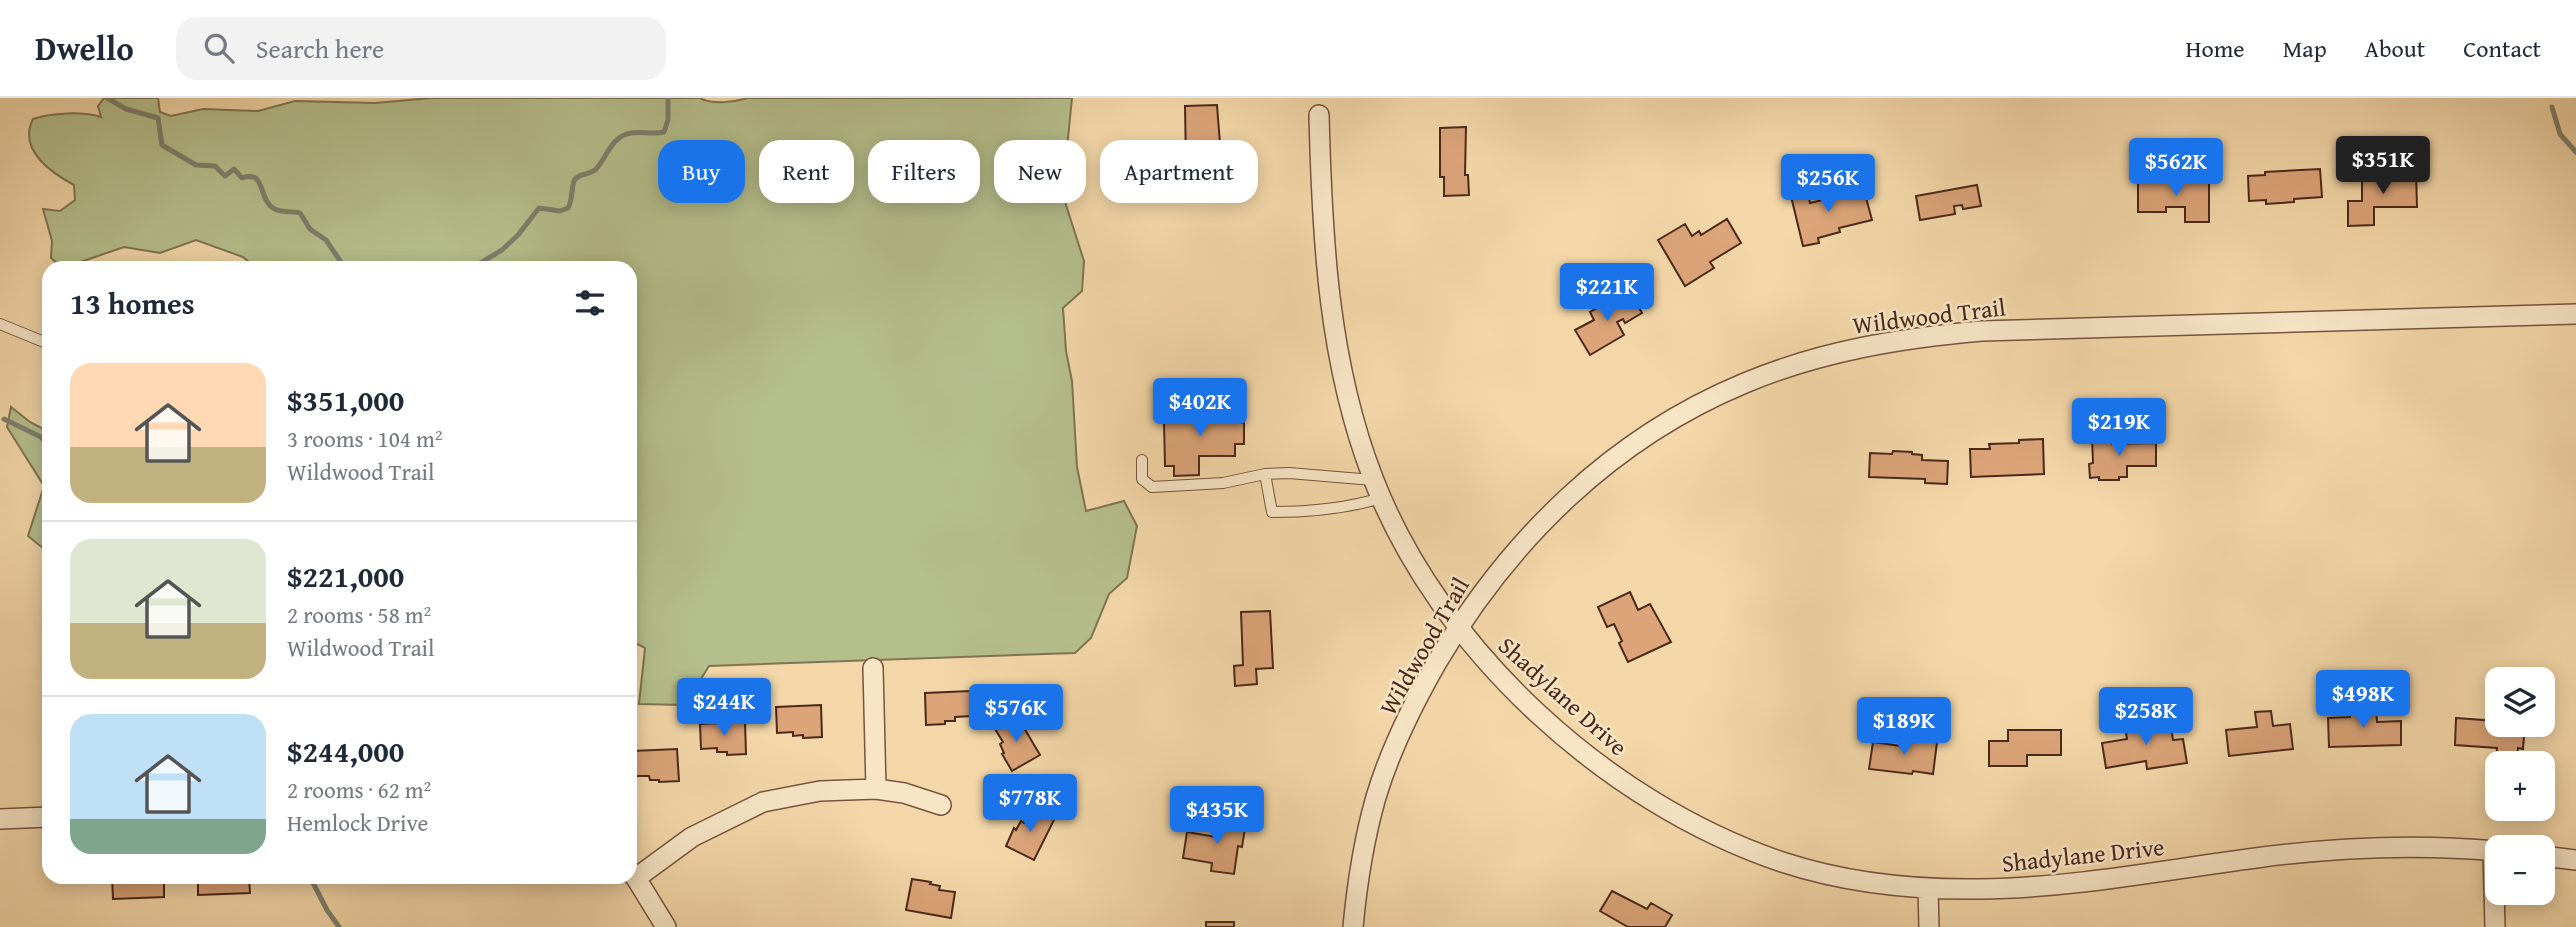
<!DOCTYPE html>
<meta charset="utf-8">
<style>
body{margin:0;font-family:"Gentium Book Plus",serif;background:#f2f2f3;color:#1f2937;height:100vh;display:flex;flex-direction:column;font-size:26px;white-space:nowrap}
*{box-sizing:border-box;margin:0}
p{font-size:23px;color:#747a83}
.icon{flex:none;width:38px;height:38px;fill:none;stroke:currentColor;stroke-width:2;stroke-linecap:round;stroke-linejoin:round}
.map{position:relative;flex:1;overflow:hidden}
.panel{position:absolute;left:42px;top:163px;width:595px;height:623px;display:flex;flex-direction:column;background:#fff;border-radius:21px;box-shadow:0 4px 18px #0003}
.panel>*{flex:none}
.hud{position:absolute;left:658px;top:42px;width:665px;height:63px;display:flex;gap:14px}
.tools{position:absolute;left:2485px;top:569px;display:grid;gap:14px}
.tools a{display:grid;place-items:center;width:70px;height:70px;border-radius:14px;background:#fff;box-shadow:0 4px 18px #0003;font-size:35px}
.price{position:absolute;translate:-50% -60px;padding:0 16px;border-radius:7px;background:#1a73e8;color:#fff;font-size:23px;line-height:46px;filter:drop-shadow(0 2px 4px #0008)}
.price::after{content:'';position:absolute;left:50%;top:42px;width:21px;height:16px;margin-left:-10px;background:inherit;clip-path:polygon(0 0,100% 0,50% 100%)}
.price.selected{background:#222;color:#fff}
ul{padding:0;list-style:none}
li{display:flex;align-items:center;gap:21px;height:175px;padding:0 28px}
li+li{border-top:2px solid #e0e1e3}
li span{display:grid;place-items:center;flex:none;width:196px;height:140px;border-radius:21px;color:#555}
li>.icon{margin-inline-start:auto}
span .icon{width:84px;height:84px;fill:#fffc;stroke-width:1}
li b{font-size:30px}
h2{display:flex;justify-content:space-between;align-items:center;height:84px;padding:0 28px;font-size:30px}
.tag{padding:0 24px;border-radius:21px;background:#fff;box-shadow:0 4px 18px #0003;font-size:24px;line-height:63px}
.tag.selected{background:#1a73e8;color:#fff}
header{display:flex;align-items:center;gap:42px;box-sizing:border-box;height:98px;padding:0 35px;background:#fff;border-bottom:2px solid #e0e1e3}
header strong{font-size:33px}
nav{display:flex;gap:38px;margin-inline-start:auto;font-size:24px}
.search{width:490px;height:63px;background:#f2f2f3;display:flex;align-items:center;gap:18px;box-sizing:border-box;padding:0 24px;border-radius:21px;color:#747a83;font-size:26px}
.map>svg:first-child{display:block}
.green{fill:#b5bf8c;stroke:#807453;stroke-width:2}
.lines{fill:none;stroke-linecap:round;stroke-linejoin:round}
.stream{stroke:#7d806c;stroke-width:5}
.building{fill:#dba479;stroke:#4c281a;stroke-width:2}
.service-casing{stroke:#76543e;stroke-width:12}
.minor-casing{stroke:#76543e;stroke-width:22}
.service{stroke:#f7e5c6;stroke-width:10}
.minor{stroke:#f7e5c6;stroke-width:19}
.labels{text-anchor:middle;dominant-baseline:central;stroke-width:5;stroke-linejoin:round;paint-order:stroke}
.street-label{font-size:24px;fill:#4c281a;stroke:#f7e5c6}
</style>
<header>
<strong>Dwello</strong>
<div class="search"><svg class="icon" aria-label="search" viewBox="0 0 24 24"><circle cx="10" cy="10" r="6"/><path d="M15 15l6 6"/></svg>Search here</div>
<nav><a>Home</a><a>Map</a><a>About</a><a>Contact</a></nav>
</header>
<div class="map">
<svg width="2576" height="829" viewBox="0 0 2576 829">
<rect width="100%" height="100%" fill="#f3d7a8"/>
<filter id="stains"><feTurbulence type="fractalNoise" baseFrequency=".00286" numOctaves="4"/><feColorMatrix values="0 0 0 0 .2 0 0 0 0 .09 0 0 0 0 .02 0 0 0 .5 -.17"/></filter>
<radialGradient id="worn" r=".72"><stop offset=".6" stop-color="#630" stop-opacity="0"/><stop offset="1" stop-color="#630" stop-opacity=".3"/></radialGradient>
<path class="green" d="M 104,0 L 158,0 L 160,14 L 171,18 L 203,11 L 258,13 L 295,3 L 375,5 L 431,0 L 700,0 C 713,7 734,4 748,0 L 1072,0 L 1064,80 L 1066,107 L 1084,163 L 1082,193 L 1063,210 L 1066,253 L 1072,283 L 1077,369 L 1086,413 L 1124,403 L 1137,428 L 1127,480 L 1109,496 L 1091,540 L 1075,555 L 709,568 L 685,607 L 639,606 L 645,550 L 630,542 L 630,170 L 256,170 L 243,159 L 196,142 L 160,155 L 124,149 L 63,170 L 51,160 L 52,143 L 43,111 L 60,113 L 75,102 L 74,87 C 50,74 18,51 33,21 C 51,15 82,13 101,19 L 98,8 Z
M 11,309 L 30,324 L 49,334 L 49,455 L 28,438 L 44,388 L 7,329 Z"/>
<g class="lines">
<path class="stream" d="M 107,0 L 126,11 L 158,20 L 162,47 L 196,67 L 215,68 L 225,78 L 234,71 L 242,80 C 266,71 258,101 273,110 C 281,116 292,112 300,115 L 310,131 L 326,142 L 345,170
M 2552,9 L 2560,36 L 2576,54
M 472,170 L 502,152 L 518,137 L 539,110 L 560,113 L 568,110 C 573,101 571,92 574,83 C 578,74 591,78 597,70 C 607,58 612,38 631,35 C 642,33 653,37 664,34 L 668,22 L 668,0
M 4,321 L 41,339 L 49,349
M 310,779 L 327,812 L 339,829"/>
</g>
<path class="building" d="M 1217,7 L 1220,46 L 1224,46 L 1224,55 L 1235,55 L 1236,80 L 1209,81 L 1208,65 L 1186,65 L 1185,8 Z
M 1466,29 L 1465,77 L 1468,77 L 1469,97 L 1444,98 L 1444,79 L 1440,79 L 1440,30 Z
M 2320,71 L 2322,99 L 2294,101 L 2294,104 L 2266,106 L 2266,102 L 2249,103 L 2248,78 L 2265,77 L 2265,74 Z
M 2388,73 L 2416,73 L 2417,109 L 2374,109 L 2374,127 L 2348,128 L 2348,103 L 2362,103 L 2362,78 L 2388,77 Z
M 2138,82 L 2209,82 L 2209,124 L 2185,124 L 2185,109 L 2166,109 L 2166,114 L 2138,114 Z
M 1977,87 L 1981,108 L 1963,111 L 1962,107 L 1954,108 L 1955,116 L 1920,122 L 1916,98 Z
M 1807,90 L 1810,105 L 1864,92 L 1872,122 L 1839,130 L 1840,134 L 1818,140 L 1819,145 L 1803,148 L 1790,94 Z
M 1727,121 L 1741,145 L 1710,164 L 1714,170 L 1685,188 L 1658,142 L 1685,126 L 1692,138 L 1699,133 L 1701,137 Z
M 1631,196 L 1642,215 L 1625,225 L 1623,221 L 1617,224 L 1624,237 L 1590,257 L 1575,232 L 1594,222 L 1590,214 L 1613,201 L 1615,205 Z
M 1235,312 L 1235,325 L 1244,325 L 1244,346 L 1235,346 L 1235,358 L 1199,358 L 1199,377 L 1174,378 L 1174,368 L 1165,368 L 1164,325 L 1171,325 L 1171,313 Z
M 2092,339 L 2112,339 L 2112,346 L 2156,345 L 2156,368 L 2127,368 L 2127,379 L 2119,379 L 2119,382 L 2099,382 L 2099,379 L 2090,380 L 2089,366 L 2093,365 Z
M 2043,341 L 2044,376 L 1971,379 L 1970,351 L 1990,351 L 1989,346 L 2019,345 L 2019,342 Z
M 1893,353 L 1912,354 L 1912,356 L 1922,357 L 1922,362 L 1948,363 L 1947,386 L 1925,385 L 1925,381 L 1869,379 L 1870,355 L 1892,356 Z
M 1630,494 L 1638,512 L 1650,506 L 1671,544 L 1628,564 L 1619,545 L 1622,543 L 1614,526 L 1607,529 L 1598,509 Z
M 1270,513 L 1273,570 L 1256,571 L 1257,586 L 1235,588 L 1234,568 L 1243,567 L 1241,514 Z
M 970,593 L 971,618 L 955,619 L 955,623 L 945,623 L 945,626 L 926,627 L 925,595 Z
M 821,607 L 822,639 L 803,640 L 803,637 L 793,638 L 793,634 L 777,635 L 776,609 Z
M 2376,610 L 2377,624 L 2401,623 L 2401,647 L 2329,649 L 2328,620 L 2350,619 L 2350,611 Z
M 2271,613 L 2273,628 L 2290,626 L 2293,651 L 2229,658 L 2226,632 L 2257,629 L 2255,614 Z
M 1017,618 L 1040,657 L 1012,673 L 1002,656 L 1004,655 L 1000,646 L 1003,644 L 995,631 Z
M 2456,620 L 2497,623 L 2497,626 L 2525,626 L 2523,651 L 2518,650 L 2517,665 L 2496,665 L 2497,650 L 2455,647 Z
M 2170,622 L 2173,642 L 2183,641 L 2187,665 L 2147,671 L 2146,663 L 2106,670 L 2102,645 L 2127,641 L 2125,629 Z
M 745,624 L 746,656 L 727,657 L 727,654 L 717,654 L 717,650 L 701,651 L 700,626 Z
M 2008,632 L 2061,632 L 2061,657 L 2027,657 L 2027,668 L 1989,668 L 1989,643 L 2008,643 Z
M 1902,639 L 1937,644 L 1933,676 L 1913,673 L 1912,676 L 1869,671 L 1873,644 L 1901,648 Z
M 677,651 L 679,683 L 659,684 L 659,682 L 650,682 L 649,678 L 633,678 L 632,653 Z
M 1031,710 L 1054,722 L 1034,762 L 1006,748 L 1014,730 L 1016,732 L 1021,723 L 1024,725 Z
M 1219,720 L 1246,724 L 1242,749 L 1238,748 L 1234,776 L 1211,773 L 1212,765 L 1183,760 L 1187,734 L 1216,739 Z
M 112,779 L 164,779 L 164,799 L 113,801 Z
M 198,779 L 249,779 L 250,795 L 198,797 Z
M 912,781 L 931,784 L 930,786 L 940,788 L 939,792 L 955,794 L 951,820 L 906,812 Z
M 1612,793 L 1647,811 L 1651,805 L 1672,817 L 1665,829 L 1628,829 L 1600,813 Z
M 1206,824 L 1234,824 L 1234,829 L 1206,829 Z"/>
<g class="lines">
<defs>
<path id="service" d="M 0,226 L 49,246
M 1142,362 L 1142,381 L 1152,389 L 1223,385 L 1265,376 L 1289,375 L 1373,382
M 1265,376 L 1272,414 C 1310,414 1345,411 1381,400"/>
<path id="minor" d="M 1319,17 C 1322,139 1328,264 1373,380 C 1439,552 1608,706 1782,764 C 1846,785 1913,792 1980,791 C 2075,790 2169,771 2263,759 C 2341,749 2419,746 2497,753
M 873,570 L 876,691
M 0,721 L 49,719
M 2493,752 L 2495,829
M 2543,758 L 2576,762
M 630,773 L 636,780 L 666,829
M 636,780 L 692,739 L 763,704 L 820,693 L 876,691 L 904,695 L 941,707
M 1928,791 L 1929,829
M 1353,829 C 1357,786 1364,741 1376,699 C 1390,652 1413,606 1437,564 C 1510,441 1612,340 1745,285 C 1821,253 1901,240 1982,233 L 2576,216"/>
</defs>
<use href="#service" class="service-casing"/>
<use href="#minor" class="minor-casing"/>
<use href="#service" class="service"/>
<use href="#minor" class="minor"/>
</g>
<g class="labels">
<g class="street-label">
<text transform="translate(1929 218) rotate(-7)">Wildwood Trail</text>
<text transform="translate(1424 548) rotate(-60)">Wildwood Trail</text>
<text transform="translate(1563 598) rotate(42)">Shadylane Drive</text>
<text transform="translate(2083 757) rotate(-6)">Shadylane Drive</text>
</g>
</g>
<rect width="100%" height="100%" filter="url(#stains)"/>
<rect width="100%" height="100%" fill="url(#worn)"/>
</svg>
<div class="tools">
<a><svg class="icon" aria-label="layers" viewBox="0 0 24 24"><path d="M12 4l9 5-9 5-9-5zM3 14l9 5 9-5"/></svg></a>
<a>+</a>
<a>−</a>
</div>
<b class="price selected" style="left:2383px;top:98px">$351K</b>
<b class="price" style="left:2176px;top:100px">$562K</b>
<b class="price" style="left:1828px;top:116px">$256K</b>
<b class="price" style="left:1607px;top:225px">$221K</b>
<b class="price" style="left:1200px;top:340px">$402K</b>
<b class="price" style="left:2119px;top:360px">$219K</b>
<b class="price" style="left:2363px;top:632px">$498K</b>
<b class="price" style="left:724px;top:640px">$244K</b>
<b class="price" style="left:1016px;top:646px">$576K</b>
<b class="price" style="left:2146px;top:649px">$258K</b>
<b class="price" style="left:1904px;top:659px">$189K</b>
<b class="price" style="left:1030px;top:736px">$778K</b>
<b class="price" style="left:1217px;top:748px">$435K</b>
<div class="hud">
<a class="tag selected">Buy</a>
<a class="tag">Rent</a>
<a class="tag">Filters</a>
<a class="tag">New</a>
<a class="tag">Apartment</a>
</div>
<section class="panel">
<h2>13 homes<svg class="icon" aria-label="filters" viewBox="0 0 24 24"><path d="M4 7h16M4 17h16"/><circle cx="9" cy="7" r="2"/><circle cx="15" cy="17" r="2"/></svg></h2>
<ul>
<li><span style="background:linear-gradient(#ffd9b3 60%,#c2b280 0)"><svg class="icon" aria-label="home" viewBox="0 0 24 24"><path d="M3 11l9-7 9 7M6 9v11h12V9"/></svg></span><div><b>$351,000</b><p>3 rooms · 104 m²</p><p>Wildwood Trail</p></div></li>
<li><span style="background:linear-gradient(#dfe7d0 60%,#c2b280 0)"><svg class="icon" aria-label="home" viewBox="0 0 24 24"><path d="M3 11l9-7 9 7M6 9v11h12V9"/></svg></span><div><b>$221,000</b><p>2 rooms · 58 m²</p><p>Wildwood Trail</p></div></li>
<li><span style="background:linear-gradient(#bfe0f5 75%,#7fa58c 0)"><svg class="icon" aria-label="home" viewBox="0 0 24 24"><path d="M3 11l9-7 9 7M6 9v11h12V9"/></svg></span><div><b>$244,000</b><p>2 rooms · 62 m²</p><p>Hemlock Drive</p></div></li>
</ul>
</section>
</div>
